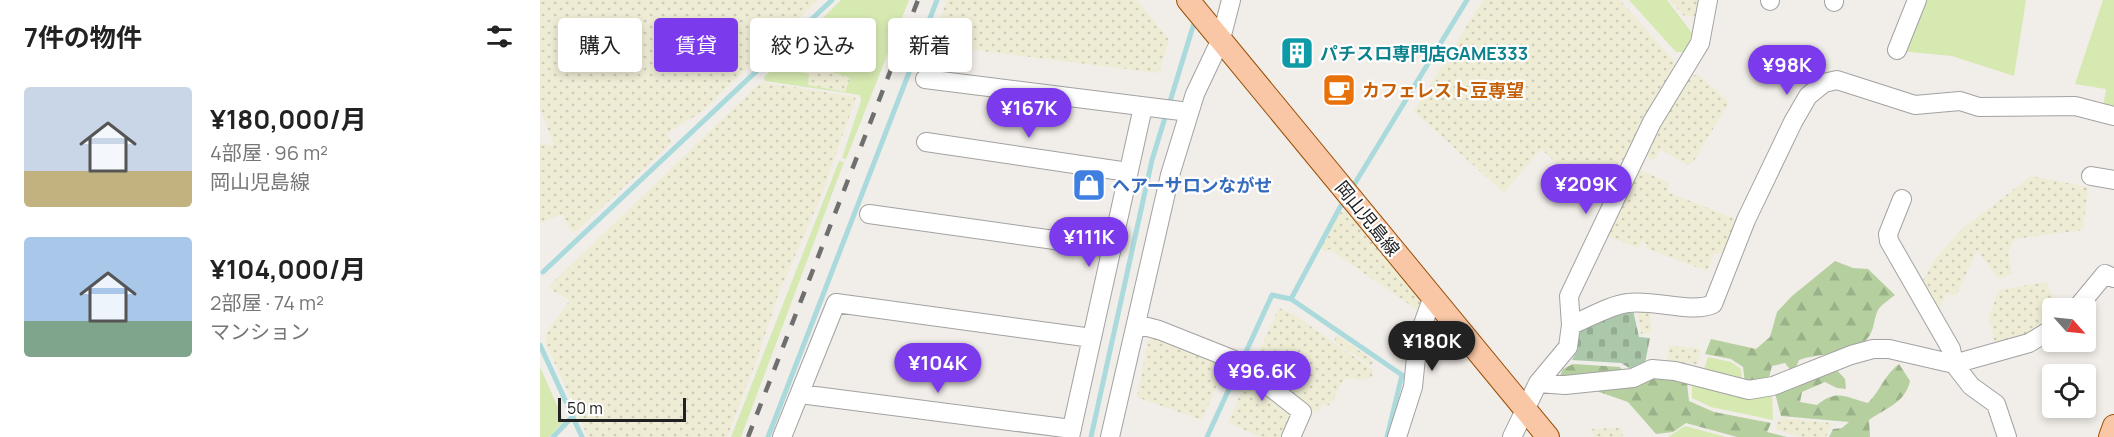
<!DOCTYPE html>
<html lang="ja">
<meta charset="utf-8">
<style>
body{margin:0;font-family:Manrope,"Noto Sans JP",sans-serif;background:#f6f6f6;color:#222;height:100vh;display:flex;flex-direction:column;font-size:22px;white-space:nowrap}
*{box-sizing:border-box;margin:0}
p{font-size:20px;color:#767676}
.icon{flex:none;width:33px;height:33px;fill:none;stroke:currentColor;stroke-width:2;stroke-linecap:round;stroke-linejoin:round}
.map{position:relative;flex:1;overflow:hidden}
.sheet{display:flex;flex-direction:column;background:#fff;width:540px}
.sheet>*{flex:none}
.banner{position:absolute;left:18px;top:18px;width:570px;height:54px;display:flex;gap:12px}
.needle{width:39px;rotate:117deg}
.fabs{position:absolute;left:1502px;top:298px;display:grid;gap:12px}
.fabs a{display:grid;place-items:center;width:54px;height:54px;border-radius:6px;background:#fff;box-shadow:0 3px 9px #0003;font-size:30px}
.scale{position:absolute;left:18px;bottom:15px;width:128px;box-sizing:border-box;padding-left:6px;border:3px solid #212121;border-top:0;font-size:16px;line-height:21px;white-space:nowrap;color:#212121;-webkit-text-stroke:4px #fff;paint-order:stroke}
.price{position:absolute;translate:-50% -51px;padding:0 14px;border-radius:21px;background:#7c3aed;color:#fff;font-size:20px;line-height:39px;filter:drop-shadow(0 2px 3px #0008)}
.price::after{content:'';position:absolute;left:50%;top:36px;width:18px;height:14px;margin-left:-9px;background:inherit;clip-path:polygon(0 0,100% 0,50% 100%)}
.price.on{background:#222;color:#fff}
ul{padding:0;list-style:none}
li{display:flex;align-items:center;gap:18px;height:150px;padding:0 24px}
li span{display:grid;place-items:center;flex:none;width:168px;height:120px;border-radius:6px;color:#555}
li>.icon{margin-inline-start:auto}
span .icon{width:72px;height:72px;fill:#fffc;stroke-width:1}
li b{font-size:26px}
h2{display:flex;justify-content:space-between;align-items:center;height:72px;padding:0 24px;font-size:26px}
.chip{padding:0 21px;border-radius:6px;background:#fff;box-shadow:0 3px 9px #0003;font-size:21px;line-height:54px}
.chip.on{background:#7c3aed;color:#fff}
main{display:flex;flex:1;min-height:0}
.map>svg:first-child{display:block}
.farmland{fill:url(#farmland-dots)}
.grass{fill:#d5e9b1;fill-rule:evenodd}
.forest{fill:url(#forest-firs)}
.cemetery{fill:url(#cemetery-stones)}
.lines{fill:none;stroke-linecap:round;stroke-linejoin:round}
.stream{stroke:#abdadd;stroke-width:5}
.minor-casing{stroke:#a2a2a2;stroke-width:20}
.major-casing{stroke:#995006;stroke-width:24}
.minor{stroke:#fff;stroke-width:18}
.major{stroke:#f9c7a6;stroke-width:22}
.rail{stroke:#6f6f6f;stroke-width:4.5;stroke-dasharray:12 12;stroke-linecap:butt}
.labels{text-anchor:middle;dominant-baseline:central;stroke-width:4.5;stroke-linejoin:round;paint-order:stroke}
.culture-label{font-size:18px;font-weight:bold;fill:#0d838f;stroke:#fff;text-anchor:start}
.food-label{font-size:18px;font-weight:bold;fill:#c56008;stroke:#fff;text-anchor:start}
.shop-label{font-size:18px;font-weight:bold;fill:#366cbe;stroke:#fff;text-anchor:start}
.street-label{font-size:18px;fill:#212121;stroke:#fff}
</style>
<main>
<section class="sheet">
<h2>7件の物件<svg class="icon" aria-label="filters" viewBox="0 0 24 24"><path d="M4 7h16M4 17h16"/><circle cx="9" cy="7" r="2"/><circle cx="15" cy="17" r="2"/></svg></h2>
<ul>
<li><span style="background:linear-gradient(#c9d6e8 70%,#c2b280 0)"><svg class="icon" aria-label="home" viewBox="0 0 24 24"><path d="M3 11l9-7 9 7M6 9v11h12V9"/></svg></span><div><b>¥180,000/月</b><p>4部屋 · 96 m²</p><p>岡山児島線</p></div></li>
<li><span style="background:linear-gradient(#a9c7e8 70%,#7fa58c 0)"><svg class="icon" aria-label="home" viewBox="0 0 24 24"><path d="M3 11l9-7 9 7M6 9v11h12V9"/></svg></span><div><b>¥104,000/月</b><p>2部屋 · 74 m²</p><p>マンション</p></div></li>
</ul>
</section>
<div class="map">
<svg width="1574" height="437" viewBox="0 0 1574 437">
<defs>
<pattern id="farmland-dots" width="8" height="8" patternUnits="userSpaceOnUse" patternTransform="scale(1.5)"><rect width="8" height="8" fill="#efecd5"/><path d="M2 2h.1M6 6h.1" fill="none" stroke="#cdcab7" stroke-width="1.8" stroke-linecap="round"/></pattern>
<pattern id="forest-firs" width="22" height="20" patternUnits="userSpaceOnUse" patternTransform="scale(1.5)"><rect width="22" height="20" fill="#b5cf9f"/><path d="M5 1l3.5 6h-7zM16 11l3.5 6h-7z" fill="#9bb189"/></pattern>
<pattern id="cemetery-stones" width="16" height="16" patternUnits="userSpaceOnUse" patternTransform="scale(1.5)"><rect width="16" height="16" fill="#abc9aa"/><path d="M2 7V4a2 2 0 0 1 4 0v3zM10 15v-3a2 2 0 0 1 4 0v3z" fill="#93ac92"/></pattern>
</defs>
<rect width="100%" height="100%" fill="#f1ede8"/>
<path class="farmland" d="M 0,0 L 278,0 L 160,113 L 127,133 L 132,143 L 36,231 L 31,232 L 23,214 L 0,223 L 0,143 L 14,146 L 0,108 Z
M 407,0 L 597,0 L 629,40 L 619,73 L 403,46 L 391,43 Z
M 943,0 L 1080,0 L 1134,61 L 1135,70 L 1084,159 L 1078,163 L 1080,169 L 1065,200 L 1057,200 L 1001,149 L 964,193 L 874,111 Z
M 1130,0 L 1158,0 L 1155,16 L 1144,16 Z
M 270,39 L 298,50 L 310,78 L 305,92 L 268,85 L 269,74 L 238,66 Z
M 1153,75 L 1160,76 L 1189,102 L 1154,161 L 1147,165 L 1120,149 L 1114,160 L 1103,155 L 1149,78 Z
M 221,82 L 316,97 L 280,199 L 240,290 L 215,364 L 187,437 L 48,437 L 6,344 L 6,335 L 10,327 L 30,300 L 10,289 L 11,284 Z
M 1096,168 L 1129,183 L 1127,192 L 1201,221 L 1187,252 L 1174,254 L 1167,271 L 1106,248 L 1107,244 L 1102,241 L 1099,248 L 1064,235 Z
M 1491,176 L 1548,187 L 1543,230 L 1474,239 L 1468,252 L 1472,274 L 1458,279 L 1437,250 L 1416,296 L 1407,293 L 1398,312 L 1382,282 L 1394,260 L 1422,229 Z
M 807,211 L 883,297 L 879,311 L 789,249 L 786,252 L 779,248 L 799,213 Z
M 1506,282 L 1519,309 L 1512,309 L 1512,322 L 1485,337 L 1455,344 L 1449,316 L 1459,290 Z
M 739,308 L 753,314 L 833,370 L 832,377 L 822,380 L 807,378 L 802,382 L 794,399 L 788,406 L 782,404 L 778,413 L 760,405 L 712,366 Z
M 1110,309 L 1111,333 L 1101,334 L 1097,310 Z
M 797,335 L 834,361 L 831,366 L 794,341 Z
M 613,337 L 686,365 L 663,417 L 659,419 L 597,397 L 608,341 Z
M 1129,345 L 1161,349 L 1158,364 L 1127,362 Z
M 709,375 L 757,414 L 746,437 L 720,437 L 688,422 Z
M 1240,418 L 1292,423 L 1286,437 L 1261,437 L 1235,429 Z
M 1081,428 L 1083,437 L 1054,437 L 1051,429 Z"/>
<path class="grass" d="M 301,0 L 369,0 L 306,159 L 302,158 L 321,101 L 320,95 L 225,81 L 224,77 L 279,27 L 277,24 ZM 270,39 L 298,50 L 289,71 L 310,78 L 305,92 L 268,85 L 269,74 L 238,67 Z
M 1089,0 L 1127,0 L 1152,33 L 1146,52 L 1136,52 Z
M 1382,0 L 1486,0 L 1474,76 L 1412,56 L 1360,51 Z
M 1563,0 L 1574,0 L 1574,110 L 1563,108 L 1566,89 L 1535,84 Z
M 299,161 L 304,162 L 201,437 L 191,437 Z
M 1168,357 L 1191,362 L 1201,369 L 1202,385 L 1163,372 Z
M 0,367 L 24,421 L 9,437 L 0,437 Z
M 1152,380 L 1232,393 L 1233,420 L 1171,407 L 1152,398 Z
M 1145,426 L 1186,437 L 1128,437 Z"/>
<path class="forest" d="M 1295,261 L 1313,268 L 1328,269 L 1355,295 C 1350,299 1341,305 1338,310 C 1333,320 1335,331 1326,340 C 1308,357 1280,352 1259,360 L 1256,367 L 1264,380 L 1294,367 L 1305,379 L 1306,389 L 1297,388 L 1285,382 L 1262,392 L 1260,402 L 1277,405 C 1298,388 1306,398 1328,403 C 1340,391 1345,374 1359,364 L 1370,381 C 1365,403 1346,408 1329,420 L 1330,437 L 1289,437 L 1293,429 L 1302,428 L 1309,422 L 1241,416 L 1235,393 L 1252,372 L 1245,363 L 1232,366 L 1228,381 L 1205,383 L 1203,367 L 1191,359 L 1165,354 L 1171,339 L 1216,349 L 1230,337 L 1237,312 L 1252,296 Z
M 1033,364 L 1080,367 L 1091,386 C 1110,377 1128,372 1147,383 L 1149,401 L 1174,412 L 1231,423 L 1227,432 L 1247,437 L 1197,437 L 1146,423 L 1133,432 L 1116,434 L 1088,402 L 1019,378 L 1023,369 Z"/>
<path class="cemetery" d="M 1093,310 L 1099,337 L 1110,338 L 1104,368 L 1091,369 L 1081,363 L 1032,360 L 1038,349 L 1037,331 L 1065,317 Z"/>
<g class="lines">
<path class="stream" d="M 812,188 L 927,0
M 3,272 L 292,0
M 751,299 L 862,375 L 847,437
M 0,345 L 42,437
M 13,437 L 33,416
M 228,437 L 397,0
M 551,437 L 612,160 L 655,20
M 667,437 L 732,295 L 751,299 L 805,198"/>
<defs>
<path id="minor" d="M 1230,1 L 1230,0
M 1294,2 L 1294,0
M 1357,50 L 1377,0
M 385,79 L 649,112
M 386,142 L 588,172
M 1551,176 L 1574,180
M 1362,199 L 1348,234 L 1349,241 L 1411,349 L 1414,364 L 1431,386 L 1456,404 L 1467,437
M 329,214 L 571,248
M 1536,309 L 1565,274 L 1574,278
M 596,324 L 619,330 L 697,361 L 762,412 L 751,437
M 1031,325 C 1049,318 1070,305 1088,303 C 1113,299 1152,314 1173,304 L 1206,220 L 1253,122 L 1268,96 L 1284,83 L 1297,80 L 1375,105 L 1420,101 L 1439,107 L 1535,106 L 1574,116
M 998,383 L 1025,385 L 1093,378 L 1112,369 L 1135,371 L 1209,390 L 1233,386 L 1311,355 L 1333,349 L 1349,349 L 1414,364 L 1489,343 L 1512,329
M 260,394 L 532,429
M 242,437 L 296,303 L 552,338
M 530,437 L 603,107
M 570,437 L 630,175 L 655,94 L 681,39 L 691,0
M 857,437 L 873,387 L 878,338 L 893,296
M 972,437 L 998,383 L 1028,347 L 1031,325 L 1029,296 L 1112,122 L 1160,43 L 1168,0"/>
<path id="major" d="M 648,0 L 1008,437
M 1570,437 L 1574,426"/>
</defs>
<use href="#minor" class="minor-casing"/>
<use href="#major" class="major-casing"/>
<use href="#minor" class="minor"/>
<use href="#major" class="major"/>
<path class="rail" d="M 208,437 L 378,0"/>
</g>
<defs>
<symbol id="building-square" viewBox="-11 -11 22 22"><rect x="-9" y="-9" width="18" height="18" rx="4" fill="#0f9aa8" stroke="#fff"/><path d="M-4-6H4V6H1V3H-1V6H-4ZM-2.5-4.3h1.7v1.8h-1.7ZM.8-4.3h1.7v1.8H.8ZM-2.5-1h1.7V.8h-1.7ZM.8-1h1.7V.8H.8Z" fill="#fff"/></symbol>
<symbol id="cafe-square" viewBox="-11 -11 22 22"><rect x="-9" y="-9" width="18" height="18" rx="4" fill="#e8710a" stroke="#fff"/><path d="M-5.5-4.5H6V0H3Q3 3.5 0 3.5H-2.5Q-5.5 3.5-5.5 0ZM3-3.2v2h1.7v-2ZM-6 4.5H4V6H-6Z" fill="#fff"/></symbol>
<symbol id="shop-square" viewBox="-11 -11 22 22"><rect x="-9" y="-9" width="18" height="18" rx="4" fill="#3f7fe0" stroke="#fff"/><path d="M-5-2.5h2.3a2.7 3.5 0 0 1 5.4 0H5L5.5 6h-11ZM-1.5-2.5h3a1.5 2.3 0 0 0-3 0Z" fill="#fff"/></symbol>
</defs>
<g fill-rule="evenodd">
<use href="#building-square" x="738" y="34" width="38" height="38"/>
<use href="#cafe-square" x="780" y="71" width="38" height="38"/>
<use href="#shop-square" x="530" y="166" width="38" height="38"/>
</g>
<g class="labels">
<g class="culture-label">
<text x="780" y="53">パチスロ専門店GAME333</text>
</g>
<g class="food-label">
<text x="822" y="90">カフェレスト豆専望</text>
</g>
<g class="shop-label">
<text x="572" y="185">ヘアーサロンながせ</text>
</g>
<g class="street-label">
<text transform="translate(828 218) rotate(51)">岡山児島線</text>
</g>
</g>
</svg>
<div class="fabs">
<a><svg class="needle" viewBox="-14 -14 28 28"><path d="M0-13l5 13h-10z" fill="#e53935"/><path d="M0 13l5-13h-10z" fill="#767676"/></svg></a>
<a><svg class="icon" aria-label="locate" viewBox="0 0 24 24"><circle cx="12" cy="12" r="6"/><path d="M12 2v4M12 18v4M2 12h4M18 12h4"/></svg></a>
</div>
<div class="scale">50 m</div>
<b class="price" style="left:1247px;top:96px">¥98K</b>
<b class="price" style="left:489px;top:139px">¥167K</b>
<b class="price" style="left:1046px;top:215px">¥209K</b>
<b class="price" style="left:549px;top:268px">¥111K</b>
<b class="price on" style="left:892px;top:372px">¥180K</b>
<b class="price" style="left:398px;top:394px">¥104K</b>
<b class="price" style="left:722px;top:402px">¥96.6K</b>
<div class="banner">
<a class="chip">購入</a>
<a class="chip on">賃貸</a>
<a class="chip">絞り込み</a>
<a class="chip">新着</a>
</div>
</div>
</main>
